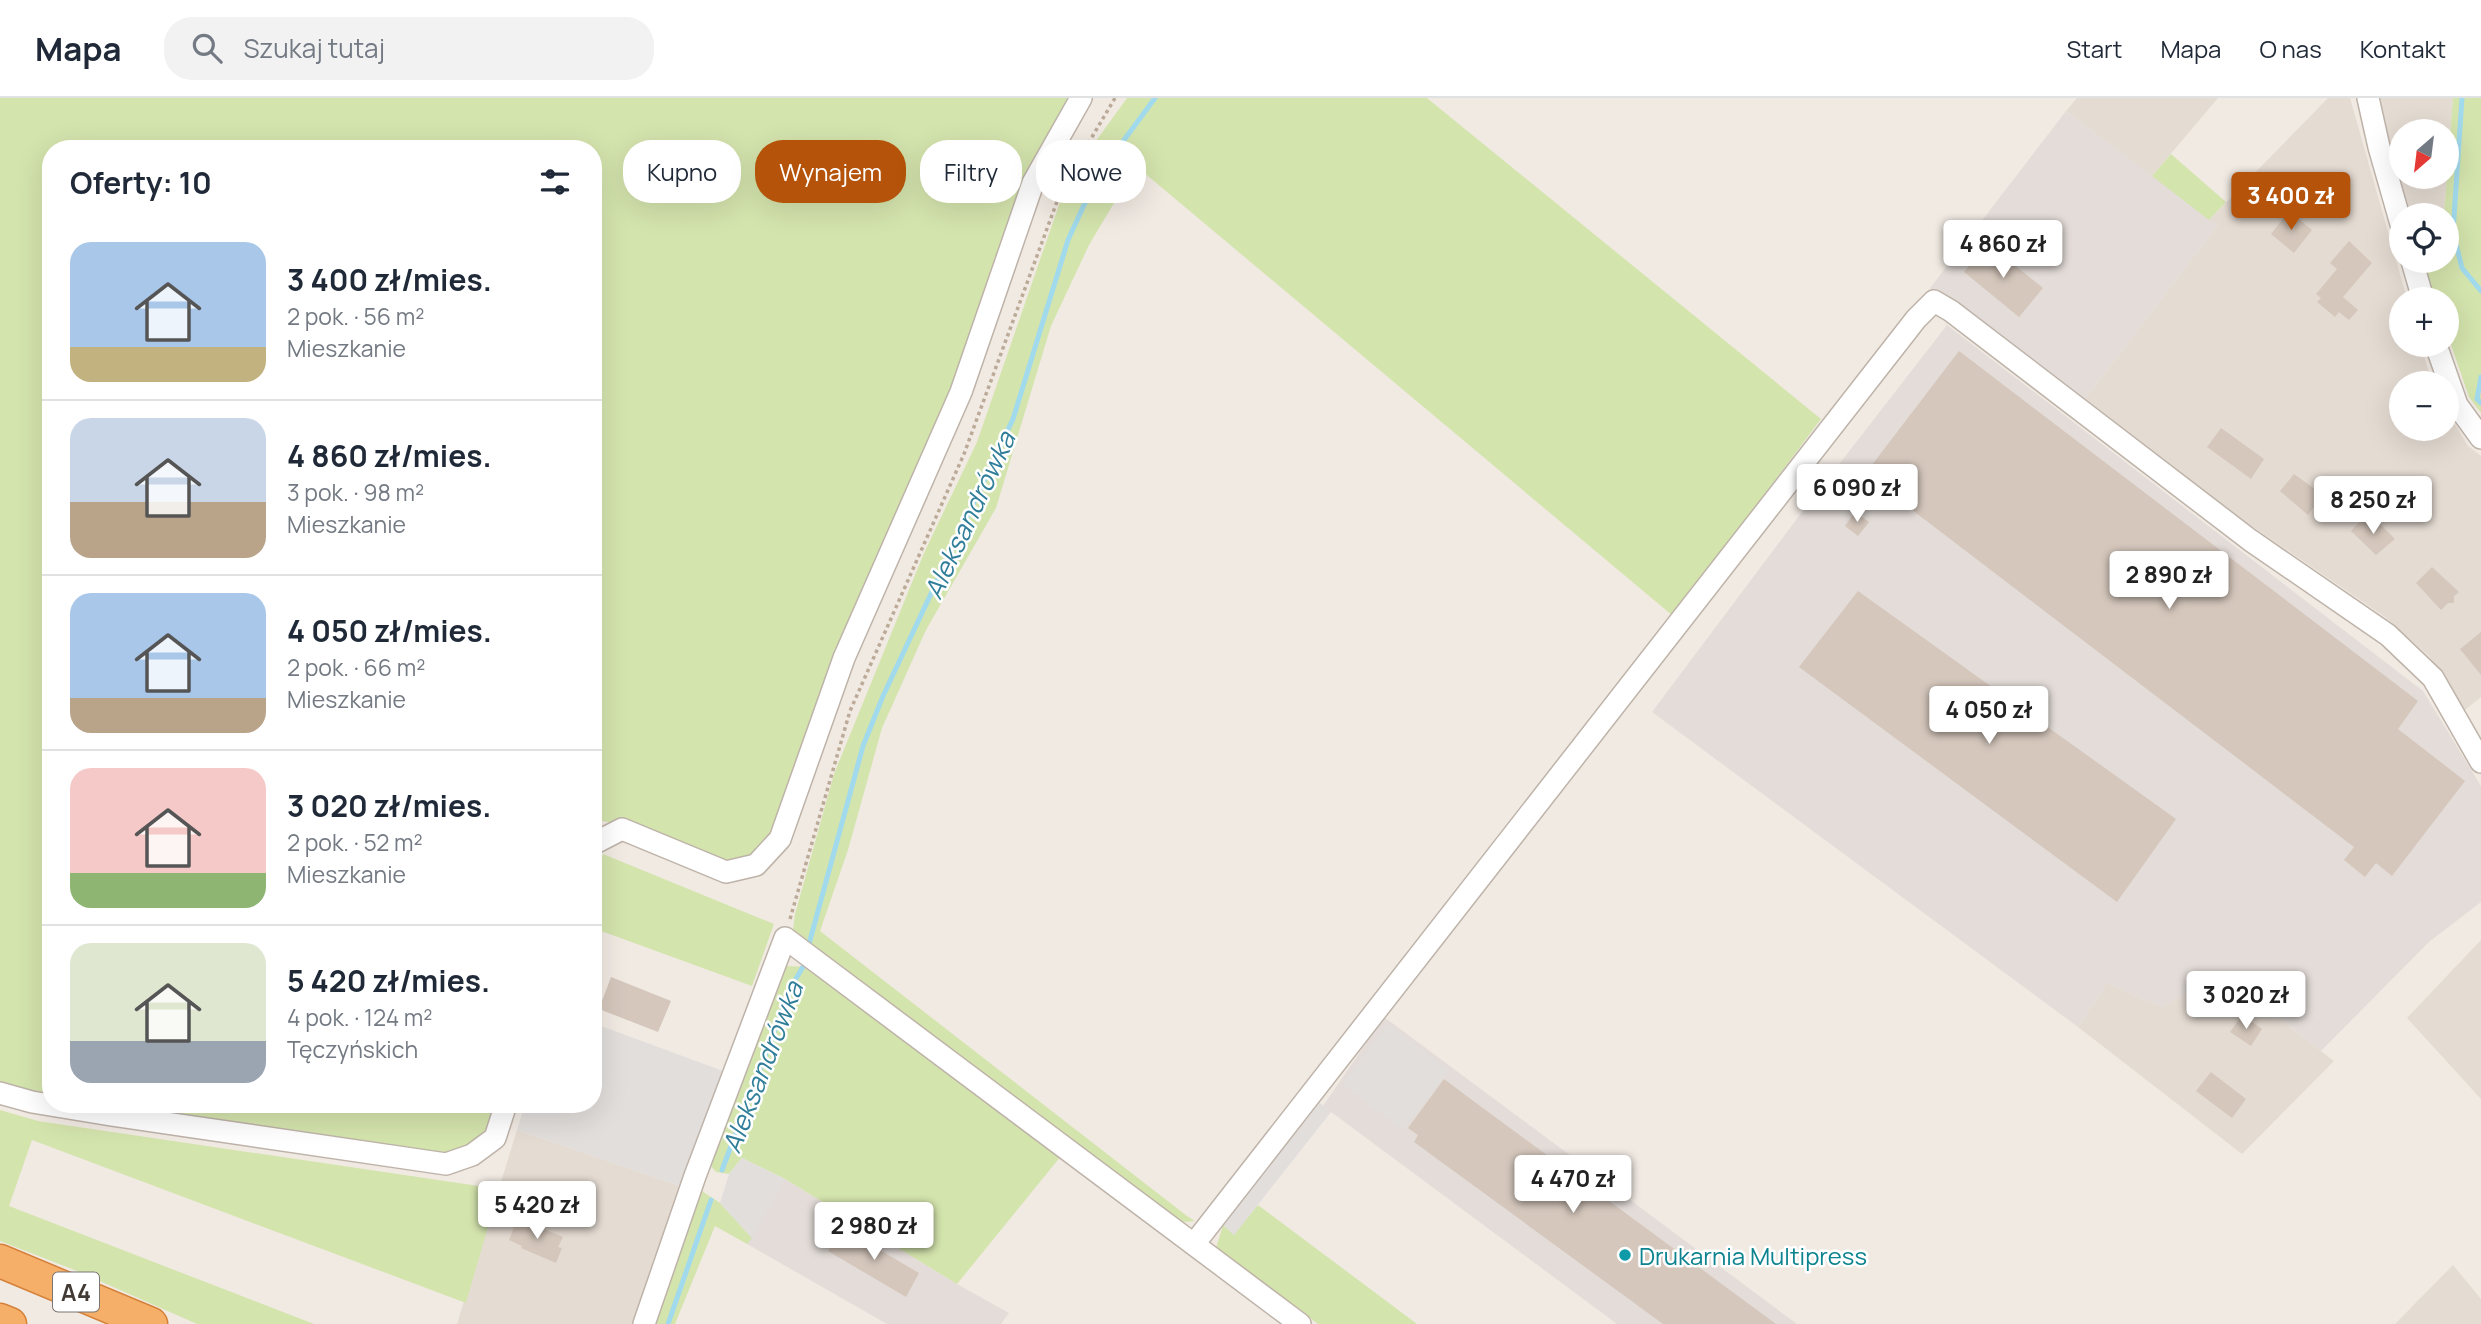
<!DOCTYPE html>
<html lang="pl">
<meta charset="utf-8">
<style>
body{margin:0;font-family:Manrope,sans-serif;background:#f2f2f3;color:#1f2937;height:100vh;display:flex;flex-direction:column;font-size:26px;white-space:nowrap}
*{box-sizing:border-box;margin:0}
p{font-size:23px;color:#747a83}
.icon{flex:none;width:38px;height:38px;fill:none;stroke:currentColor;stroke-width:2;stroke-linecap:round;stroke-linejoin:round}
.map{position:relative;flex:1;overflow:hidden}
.drawer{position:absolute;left:42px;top:42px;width:560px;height:973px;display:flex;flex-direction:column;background:#fff;border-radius:28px;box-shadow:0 7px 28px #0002}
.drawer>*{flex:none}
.hud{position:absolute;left:623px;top:42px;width:665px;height:63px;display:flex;gap:14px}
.needle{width:46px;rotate:208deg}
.buttons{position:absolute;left:2389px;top:21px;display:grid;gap:14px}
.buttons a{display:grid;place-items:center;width:70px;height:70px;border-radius:50%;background:#fff;box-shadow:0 7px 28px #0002;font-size:35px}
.price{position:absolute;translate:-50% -60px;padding:0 16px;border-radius:7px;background:#fff;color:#222;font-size:23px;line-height:46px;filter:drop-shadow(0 2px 4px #0008)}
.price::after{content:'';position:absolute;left:50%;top:42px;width:21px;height:16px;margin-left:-10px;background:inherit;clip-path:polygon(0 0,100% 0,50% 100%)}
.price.active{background:#b45309;color:#fff}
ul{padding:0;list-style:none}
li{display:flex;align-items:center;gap:21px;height:175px;padding:0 28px}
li+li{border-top:2px solid #e0e1e3}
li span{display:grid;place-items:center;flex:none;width:196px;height:140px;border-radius:21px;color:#555}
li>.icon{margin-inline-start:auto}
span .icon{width:84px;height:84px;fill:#fffc;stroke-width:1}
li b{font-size:30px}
h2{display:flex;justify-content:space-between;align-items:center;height:84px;padding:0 28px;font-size:30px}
.chip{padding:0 24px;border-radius:28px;background:#fff;box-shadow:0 7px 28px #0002;font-size:24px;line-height:63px}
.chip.active{background:#b45309;color:#fff}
header{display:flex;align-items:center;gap:42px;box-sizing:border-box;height:98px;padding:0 35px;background:#fff;border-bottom:2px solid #e0e1e3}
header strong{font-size:33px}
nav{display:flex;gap:38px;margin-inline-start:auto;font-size:24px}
.search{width:490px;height:63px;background:#f2f2f3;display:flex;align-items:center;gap:18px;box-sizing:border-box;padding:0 24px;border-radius:28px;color:#747a83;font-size:26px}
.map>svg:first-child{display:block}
.residential{fill:#e4dbd2;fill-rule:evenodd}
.industrial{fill:#e3dcd8}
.green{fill:#d4e4ad}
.parking{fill:#e1dedc}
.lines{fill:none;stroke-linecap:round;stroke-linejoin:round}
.stream{stroke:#a1daec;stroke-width:5}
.building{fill:#d5c7bc}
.minor-casing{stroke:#beb3a9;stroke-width:24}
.highway-casing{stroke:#d48139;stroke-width:35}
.path{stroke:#bcaa98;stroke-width:3.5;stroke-dasharray:3.5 3.5;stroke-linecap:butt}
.minor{stroke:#fff;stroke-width:21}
.highway{stroke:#f6af69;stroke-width:32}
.culture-dot{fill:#0f9aa8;stroke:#fff;stroke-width:2.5}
.labels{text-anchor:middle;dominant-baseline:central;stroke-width:5;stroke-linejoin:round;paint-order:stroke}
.shield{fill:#fff;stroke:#7b7571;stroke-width:2}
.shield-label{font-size:23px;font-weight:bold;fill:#423a34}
.culture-label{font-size:24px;fill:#0d838f;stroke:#fff;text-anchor:start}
.water-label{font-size:26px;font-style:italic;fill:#307e99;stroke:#fff}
</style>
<header>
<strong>Mapa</strong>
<div class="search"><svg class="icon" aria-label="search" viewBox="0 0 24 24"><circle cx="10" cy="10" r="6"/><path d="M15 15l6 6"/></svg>Szukaj tutaj</div>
<nav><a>Start</a><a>Mapa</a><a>O nas</a><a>Kontakt</a></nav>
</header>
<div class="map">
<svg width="2481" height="1226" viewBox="0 0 2481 1226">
<rect width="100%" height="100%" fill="#f1eae3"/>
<path class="residential" d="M 2077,0 L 2218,0 L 2152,78 L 2066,13 Z
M 2328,0 L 2350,0 L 2407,201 L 2401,201 L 2401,247 L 2421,247 L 2432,285 L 2401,285 L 2401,331 L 2446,331 L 2447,313 L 2468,348 L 2481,358 L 2481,599 L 2465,612 L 2429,558 L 2385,519 L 2230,413 L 2082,305 L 2218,127 L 2209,122 Z
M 2379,0 L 2453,0 L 2444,117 L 2407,117 L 2386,40 ZM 2401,33 L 2446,33 L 2446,79 L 2401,79 Z
M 2481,842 L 2481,1001 L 2407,920 Z
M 2224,878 L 2334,963 L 2242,1056 L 2078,929 L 2107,885 L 2161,909 Z
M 517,1032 L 680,1088 L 632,1226 L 457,1226 Z
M 2453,1167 L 2481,1201 L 2481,1226 L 2395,1226 Z"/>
<path class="industrial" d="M 2066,13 L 2218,127 L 2082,305 L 1930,190 Z
M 1947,227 L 2423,593 L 2481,688 L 2481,804 L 2429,844 L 2321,953 L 2224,878 L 2161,909 L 2107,885 L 2078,929 L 1652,614 L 1802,414 Z
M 1384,919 L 1797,1226 L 1617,1226 L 1323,1008 Z
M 785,1081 L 957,1186 L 1009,1215 L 1001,1226 L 887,1226 L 747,1146 Z"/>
<path class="green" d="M 0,0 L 1074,0 L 942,327 L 857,505 L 822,589 L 787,711 L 770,747 L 746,762 L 715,761 L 656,735 L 603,723 L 593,729 L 593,51 L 51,51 L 51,1002 L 0,991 Z
M 1127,0 L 1427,0 L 1821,321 L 1673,518 L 1136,68 L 1089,147 L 1051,228 L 996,410 L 926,532 L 882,630 L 848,752 L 820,833 L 1187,1118 L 1195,1123 L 1185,1124 L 1172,1119 L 793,832 L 795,816 L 834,676 L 924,455 L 977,344 L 1061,101 L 1080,65 Z
M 2453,0 L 2481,0 L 2481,315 L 2469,299 L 2447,235 L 2446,201 L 2435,201 L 2421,163 L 2446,163 L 2446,117 L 2444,117 Z
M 2171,56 L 2226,104 L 2209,122 L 2152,78 Z
M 603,756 L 774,826 L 752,888 L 593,830 L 593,786 Z
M 783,868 L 813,869 L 1061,1058 L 957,1186 L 785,1081 L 742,1060 L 729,1076 L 716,1074 L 710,1067 Z
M 79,1006 L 498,1006 C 484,1047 477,1049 437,1060 Z
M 0,1012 L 38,1023 L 499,1091 L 466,1205 L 32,1042 L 9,1108 L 314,1226 L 197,1226 L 77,1173 L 0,1143 Z
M 702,1093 L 720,1105 L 752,1140 L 747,1146 L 715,1128 L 675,1226 L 653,1226 Z
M 1258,1107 L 1417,1226 L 1318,1226 L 1216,1150 L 1223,1127 L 1234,1136 Z"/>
<path class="parking" d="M 593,925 L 723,973 L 680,1088 L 517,1032 L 525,1006 L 593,1006 Z
M 1388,926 L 1449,972 L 1403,1032 L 1342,986 Z
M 1320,1005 L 1331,1014 L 1234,1137 L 1223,1127 Z
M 742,1060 L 785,1081 L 752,1140 L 720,1105 L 729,1076 Z"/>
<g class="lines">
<path class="stream" d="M 2462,0 L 2453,134 L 2462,170 L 2481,193
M 2481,279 L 2477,301 L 2481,305
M 809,846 L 863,648 L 883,598 L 1013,321 L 1068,142 L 1084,107 L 1124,42 L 1155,0
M 722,1072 L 791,889 L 804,867
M 668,1226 L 711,1102"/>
</g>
<path class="building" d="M 2289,74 L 2300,83 L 2282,102 L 2271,92 Z
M 2289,113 L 2312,132 L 2294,155 L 2271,136 Z
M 2349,143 L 2372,165 L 2343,199 L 2358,212 L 2349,222 L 2339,214 L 2335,219 L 2317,204 L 2321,200 L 2316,196 L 2337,171 L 2330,165 Z
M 1987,145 L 2043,190 L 2019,219 L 1964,174 Z
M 1959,253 L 2418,603 L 2398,631 L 2465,683 L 2392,778 L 2376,765 L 2365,779 L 2344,762 L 2354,749 L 1865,376 Z
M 2221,330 L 2264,361 L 2251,381 L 2207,349 Z
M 2294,376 L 2323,397 L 2319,402 L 2320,408 L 2314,409 L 2308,417 L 2280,393 Z
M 1855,414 L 1869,424 L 1858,438 L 1845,428 Z
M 2364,419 L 2373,428 L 2377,423 L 2395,441 L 2376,457 L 2351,433 Z
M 2432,469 L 2459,494 L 2454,498 L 2454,505 L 2448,505 L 2441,512 L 2416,485 Z
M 1858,493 L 2176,721 L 2117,804 L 1799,569 Z
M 2481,534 L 2481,577 L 2460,551 Z
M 611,879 L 671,903 L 658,934 L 599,911 Z
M 2242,917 L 2262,931 L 2251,948 L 2230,934 Z
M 2211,974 L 2246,1001 L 2232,1020 L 2196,993 Z
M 1444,981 L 1476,1005 L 1776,1226 L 1663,1226 L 1414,1044 L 1418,1037 L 1408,1030 Z
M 516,1124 L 530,1130 L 531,1126 L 563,1139 L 558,1149 L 562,1150 L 556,1165 L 521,1150 L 522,1148 L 509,1142 Z
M 842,1130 L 919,1175 L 906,1199 L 828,1153 Z"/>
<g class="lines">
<defs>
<path id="minor" d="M 2368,0 L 2379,49 L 2401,126
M 2412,163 L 2423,201
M 2436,247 L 2457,307 L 2481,340
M 593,746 L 622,731 L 726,774 L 756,767 L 780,741 L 844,560 L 961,294 L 1033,85 L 1081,0
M 0,995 L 32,1004 L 111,1017 L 446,1066 L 472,1057 L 495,1040 L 506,1006
M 1194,1146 L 1916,221 L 1934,203 L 1951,213 L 2250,442 L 2388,537 L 2433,580 L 2481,664
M 644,1226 L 695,1078 L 785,840 L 1300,1226"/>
<path id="highway" d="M 0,1163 L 151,1226
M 0,1222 L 10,1226"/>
</defs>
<use href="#minor" class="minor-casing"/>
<use href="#highway" class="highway-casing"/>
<path class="path" d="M 790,821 L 850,613 L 964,356 L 1062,90 L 1115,0"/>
<use href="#minor" class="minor"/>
<use href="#highway" class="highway"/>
</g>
<circle class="culture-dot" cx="1625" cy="1157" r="7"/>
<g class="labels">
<rect class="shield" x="53" y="1174.5" width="46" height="39" rx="5"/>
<g class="shield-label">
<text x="76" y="1194">A4</text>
</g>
<g class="culture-label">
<text x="1639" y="1157">Drukarnia Multipress</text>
</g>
<g class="water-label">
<text transform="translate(969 417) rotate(-65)">Aleksandrówka</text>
<text transform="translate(762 969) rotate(-69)">Aleksandrówka</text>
</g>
</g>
</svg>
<div class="buttons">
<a><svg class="needle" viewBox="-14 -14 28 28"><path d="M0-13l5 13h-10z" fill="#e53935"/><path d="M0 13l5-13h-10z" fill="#747a83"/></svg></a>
<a><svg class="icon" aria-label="locate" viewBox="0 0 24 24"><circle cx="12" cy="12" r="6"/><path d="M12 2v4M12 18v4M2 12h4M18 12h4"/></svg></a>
<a>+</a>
<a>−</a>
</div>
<b class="price active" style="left:2291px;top:134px">3 400 zł</b>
<b class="price" style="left:2003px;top:182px">4 860 zł</b>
<b class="price" style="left:1857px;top:426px">6 090 zł</b>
<b class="price" style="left:2373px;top:438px">8 250 zł</b>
<b class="price" style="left:2169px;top:513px">2 890 zł</b>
<b class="price" style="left:1989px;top:648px">4 050 zł</b>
<b class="price" style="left:2246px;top:933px">3 020 zł</b>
<b class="price" style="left:1573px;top:1117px">4 470 zł</b>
<b class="price" style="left:537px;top:1143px">5 420 zł</b>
<b class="price" style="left:874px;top:1164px">2 980 zł</b>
<div class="hud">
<a class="chip">Kupno</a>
<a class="chip active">Wynajem</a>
<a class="chip">Filtry</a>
<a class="chip">Nowe</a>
</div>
<section class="drawer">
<h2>Oferty: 10<svg class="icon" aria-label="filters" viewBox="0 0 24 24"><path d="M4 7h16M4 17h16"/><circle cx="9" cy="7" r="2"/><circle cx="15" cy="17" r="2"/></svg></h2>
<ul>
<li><span style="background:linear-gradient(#a9c7e8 75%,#c2b280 0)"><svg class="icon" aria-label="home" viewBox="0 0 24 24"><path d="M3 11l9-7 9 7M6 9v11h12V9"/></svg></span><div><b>3 400 zł/mies.</b><p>2 pok. · 56 m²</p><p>Mieszkanie</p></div></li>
<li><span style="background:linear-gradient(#c9d6e8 60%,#b9a48a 0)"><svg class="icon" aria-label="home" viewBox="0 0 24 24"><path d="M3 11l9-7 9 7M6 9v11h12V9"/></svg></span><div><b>4 860 zł/mies.</b><p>3 pok. · 98 m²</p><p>Mieszkanie</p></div></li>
<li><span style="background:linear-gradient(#a9c7e8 75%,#b9a48a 0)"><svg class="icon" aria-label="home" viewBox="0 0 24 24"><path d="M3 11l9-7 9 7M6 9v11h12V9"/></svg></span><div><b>4 050 zł/mies.</b><p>2 pok. · 66 m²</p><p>Mieszkanie</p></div></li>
<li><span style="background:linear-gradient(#f6c9c9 75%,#8fb573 0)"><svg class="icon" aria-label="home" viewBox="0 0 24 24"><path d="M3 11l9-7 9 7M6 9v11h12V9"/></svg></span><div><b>3 020 zł/mies.</b><p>2 pok. · 52 m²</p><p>Mieszkanie</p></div></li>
<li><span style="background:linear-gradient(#dfe7d0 70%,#9aa5b1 0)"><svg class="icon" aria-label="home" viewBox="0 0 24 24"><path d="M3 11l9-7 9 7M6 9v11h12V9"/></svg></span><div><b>5 420 zł/mies.</b><p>4 pok. · 124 m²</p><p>Tęczyńskich</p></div></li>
</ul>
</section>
</div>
